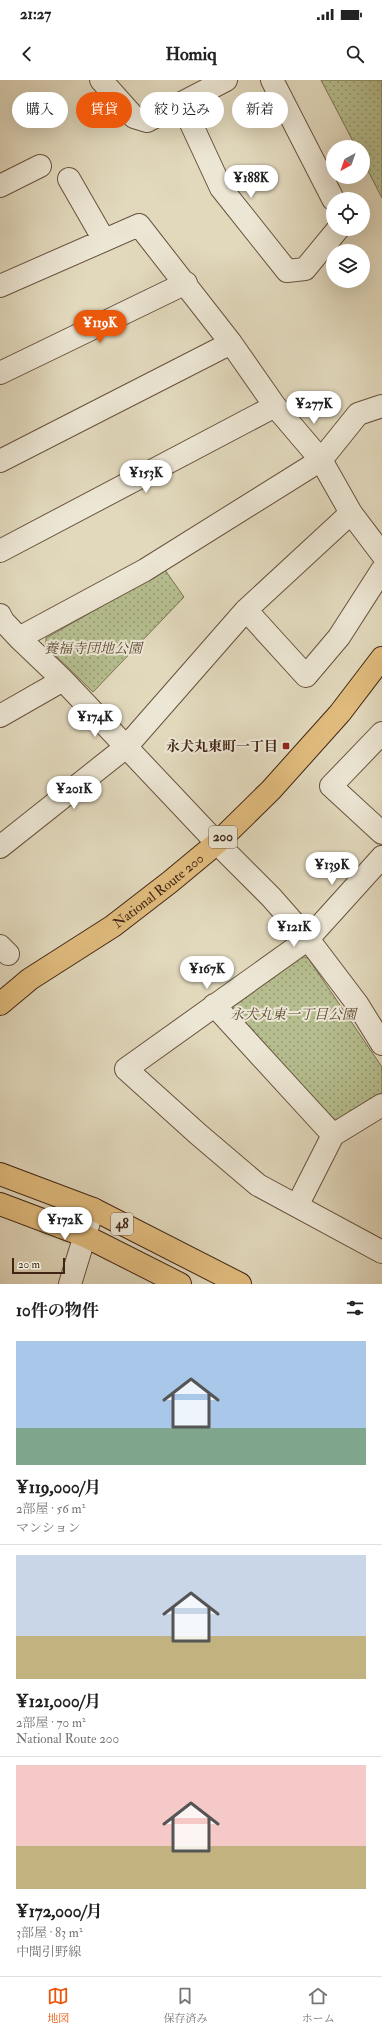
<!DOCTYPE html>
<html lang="ja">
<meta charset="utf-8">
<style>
body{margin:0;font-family:"IM FELL Double Pica","Noto Serif JP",serif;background:#f6f6f6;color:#222;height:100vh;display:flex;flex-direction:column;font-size:15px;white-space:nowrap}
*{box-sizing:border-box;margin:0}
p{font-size:13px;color:#767676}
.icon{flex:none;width:22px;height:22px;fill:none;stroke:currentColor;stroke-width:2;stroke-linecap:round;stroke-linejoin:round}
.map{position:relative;height:1204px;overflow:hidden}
.details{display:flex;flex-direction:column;background:#fff;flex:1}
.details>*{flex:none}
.hud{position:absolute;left:12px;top:12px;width:358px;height:36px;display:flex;gap:8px}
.needle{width:26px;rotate:220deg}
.fabs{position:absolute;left:326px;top:60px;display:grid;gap:8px}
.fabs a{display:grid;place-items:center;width:44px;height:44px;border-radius:50%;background:#fff;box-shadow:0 4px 16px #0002;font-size:20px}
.scale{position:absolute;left:12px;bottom:10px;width:53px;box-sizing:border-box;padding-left:4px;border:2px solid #402514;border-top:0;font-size:11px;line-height:14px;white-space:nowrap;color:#402514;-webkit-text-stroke:3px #ece6d4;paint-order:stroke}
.price{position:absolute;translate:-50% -34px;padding:0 9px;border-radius:14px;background:#fff;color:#222;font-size:13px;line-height:26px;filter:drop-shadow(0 1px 2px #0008)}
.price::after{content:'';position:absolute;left:50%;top:24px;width:12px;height:9px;margin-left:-6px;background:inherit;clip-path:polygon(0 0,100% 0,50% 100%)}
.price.active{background:#ea580c;color:#fff}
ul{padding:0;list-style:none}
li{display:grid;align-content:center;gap:8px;height:212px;padding:0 16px}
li+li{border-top:1px solid #e0e0e0}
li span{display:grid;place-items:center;height:124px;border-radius:0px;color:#555}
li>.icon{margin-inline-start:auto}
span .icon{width:72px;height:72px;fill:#fffc;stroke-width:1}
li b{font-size:17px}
h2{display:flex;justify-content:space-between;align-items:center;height:48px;padding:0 16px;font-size:17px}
.tag{padding:0 14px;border-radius:18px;background:#fff;box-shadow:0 4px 16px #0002;font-size:14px;line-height:36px}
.tag.active{background:#ea580c;color:#fff}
.status{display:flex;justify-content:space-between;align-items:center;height:28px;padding:0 20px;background:#fff;direction:ltr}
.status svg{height:11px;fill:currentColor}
header{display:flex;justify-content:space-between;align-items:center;height:52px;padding:0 16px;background:#fff;font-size:18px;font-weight:700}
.tab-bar{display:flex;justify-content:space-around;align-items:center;height:56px;border-top:1px solid #e0e0e0;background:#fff;font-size:11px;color:#767676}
.tab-bar a{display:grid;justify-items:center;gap:2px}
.tab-bar .active{color:#ea580c}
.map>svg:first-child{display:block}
.grass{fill:url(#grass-dots);stroke:#7b7252}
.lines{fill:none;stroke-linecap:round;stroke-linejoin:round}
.minor-casing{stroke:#68523e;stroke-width:24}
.major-casing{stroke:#402514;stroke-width:24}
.highway-casing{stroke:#402514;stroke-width:24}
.minor{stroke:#ece6d4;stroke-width:22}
.major{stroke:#e1bc7e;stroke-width:22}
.highway{stroke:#e1bc7e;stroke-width:22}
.poi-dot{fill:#8f2418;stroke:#ece6d4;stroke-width:1.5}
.labels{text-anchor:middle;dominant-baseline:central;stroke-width:4;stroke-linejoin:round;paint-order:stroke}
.shield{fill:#ece6d4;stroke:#745f4e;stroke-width:1}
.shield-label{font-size:13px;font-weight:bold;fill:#402514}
.park-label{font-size:14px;font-style:italic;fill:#5e4b33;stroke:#ece6d4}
.poi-label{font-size:14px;font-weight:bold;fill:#402514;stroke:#ece6d4;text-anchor:end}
.street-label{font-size:14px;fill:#402514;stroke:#ece6d4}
</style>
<div class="status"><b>21:27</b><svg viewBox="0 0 49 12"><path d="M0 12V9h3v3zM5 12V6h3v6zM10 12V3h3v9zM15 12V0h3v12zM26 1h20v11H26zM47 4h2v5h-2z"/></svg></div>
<header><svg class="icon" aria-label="back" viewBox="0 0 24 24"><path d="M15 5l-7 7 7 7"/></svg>Homiq<svg class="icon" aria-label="search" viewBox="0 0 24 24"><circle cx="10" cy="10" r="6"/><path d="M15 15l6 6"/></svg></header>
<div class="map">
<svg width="382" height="1204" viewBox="0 0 382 1204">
<defs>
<pattern id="grass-dots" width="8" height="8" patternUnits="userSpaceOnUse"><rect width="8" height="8" fill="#b6be8f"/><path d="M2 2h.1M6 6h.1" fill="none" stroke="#959a74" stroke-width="1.8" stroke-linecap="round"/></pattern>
</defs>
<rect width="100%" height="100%" fill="#e2d9bd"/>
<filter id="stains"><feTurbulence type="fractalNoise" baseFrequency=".005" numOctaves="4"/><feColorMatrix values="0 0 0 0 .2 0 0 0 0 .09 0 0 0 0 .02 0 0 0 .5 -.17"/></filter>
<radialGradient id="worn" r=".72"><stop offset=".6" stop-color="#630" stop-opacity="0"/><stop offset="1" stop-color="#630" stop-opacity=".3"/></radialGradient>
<path class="grass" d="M 321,0 L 382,0 L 382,118 L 363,81 L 363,67 L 356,67 Z
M 165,490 L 184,517 L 93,612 L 46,566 L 46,558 Z
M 297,875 L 308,878 L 382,987 L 382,1013 L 336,1041 L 328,1040 L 233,931 L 233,922 Z"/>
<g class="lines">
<defs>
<path id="minor" d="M 101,0 L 134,37 L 147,41 L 226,0
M 272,0 L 333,119
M 182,24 L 221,108 L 287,191 L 305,189 L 338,149
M 69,99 L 104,160
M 0,106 L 40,86
M 0,206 L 139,145 L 231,263 L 275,326 L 321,380 L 351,433 L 246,530 L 126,667 L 0,767
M 0,293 L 186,203
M 0,381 L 231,263
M 351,433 L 382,474
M 0,471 L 275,326
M 246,530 L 306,596 L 339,557 L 382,490
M 0,535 L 3,541 L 19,558 L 63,600 L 217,763 L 271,817 L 308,859 L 358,925 L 382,964
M 19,558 L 145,490 L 321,380 L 358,334 L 382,326
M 0,636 L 63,600
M 382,653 L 331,706 L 382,753
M 382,777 L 308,859 L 126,989 L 198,1054 L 258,1105 L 382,1172
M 0,866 L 8,874
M 214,925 L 333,1055
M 297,1126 L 333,1055 L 382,1025
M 70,1204 L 93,1129"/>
<path id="major" d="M 0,1094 L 93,1129 L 240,1204
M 0,1124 L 85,1156 L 180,1204"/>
<g id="highway">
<path id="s1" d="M 0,924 L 30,899 L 113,846 L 170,802 L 217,763 L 271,710 L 340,633 L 382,578"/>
</g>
</defs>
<use href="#minor" class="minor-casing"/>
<use href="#major" class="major-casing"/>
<use href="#highway" class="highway-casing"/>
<use href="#minor" class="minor"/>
<use href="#major" class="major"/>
<use href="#highway" class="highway"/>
</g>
<rect class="poi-dot" x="282" y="662" width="8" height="8" rx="2"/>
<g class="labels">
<g class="shield">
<rect x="209" y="746" width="28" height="22" rx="3"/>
<rect x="111" y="1133" width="22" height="22" rx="3"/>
</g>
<g class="shield-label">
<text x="223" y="757">200</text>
<text x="122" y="1144">48</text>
</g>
<g class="park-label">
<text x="93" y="568">養福寺団地公園</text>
<text x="293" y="934">永犬丸東一丁目公園</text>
</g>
<g class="poi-label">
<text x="278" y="666">永犬丸東町一丁目</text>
</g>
<g class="street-label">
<text stroke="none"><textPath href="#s1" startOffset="195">National Route 200</textPath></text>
</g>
</g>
<rect width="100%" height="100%" filter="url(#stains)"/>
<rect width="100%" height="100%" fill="url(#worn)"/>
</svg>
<div class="fabs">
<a><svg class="needle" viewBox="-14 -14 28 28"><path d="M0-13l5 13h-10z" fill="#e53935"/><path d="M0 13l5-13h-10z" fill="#767676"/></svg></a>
<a><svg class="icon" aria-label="locate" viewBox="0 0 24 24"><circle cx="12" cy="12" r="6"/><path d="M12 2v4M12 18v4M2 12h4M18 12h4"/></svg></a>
<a><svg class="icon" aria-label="layers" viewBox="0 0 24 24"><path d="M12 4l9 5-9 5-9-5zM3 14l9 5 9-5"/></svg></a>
</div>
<div class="scale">20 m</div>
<b class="price" style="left:251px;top:119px">¥188K</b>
<b class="price active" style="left:100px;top:264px">¥119K</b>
<b class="price" style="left:314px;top:345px">¥277K</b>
<b class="price" style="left:146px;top:414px">¥153K</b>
<b class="price" style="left:95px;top:658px">¥174K</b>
<b class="price" style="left:74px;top:730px">¥201K</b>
<b class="price" style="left:332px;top:806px">¥139K</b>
<b class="price" style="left:294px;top:868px">¥121K</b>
<b class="price" style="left:207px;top:910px">¥167K</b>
<b class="price" style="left:65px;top:1161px">¥172K</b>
<div class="hud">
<a class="tag">購入</a>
<a class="tag active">賃貸</a>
<a class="tag">絞り込み</a>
<a class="tag">新着</a>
</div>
</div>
<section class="details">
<h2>10件の物件<svg class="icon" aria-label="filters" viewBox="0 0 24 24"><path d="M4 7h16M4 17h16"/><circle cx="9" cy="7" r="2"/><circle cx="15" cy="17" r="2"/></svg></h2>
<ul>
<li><span style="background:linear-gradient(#a9c7e8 70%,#7fa58c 0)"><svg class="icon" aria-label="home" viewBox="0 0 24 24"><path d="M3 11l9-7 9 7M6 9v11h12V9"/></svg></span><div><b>¥119,000/月</b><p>2部屋 · 56 m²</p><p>マンション</p></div></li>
<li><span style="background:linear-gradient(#c9d6e8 65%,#c2b280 0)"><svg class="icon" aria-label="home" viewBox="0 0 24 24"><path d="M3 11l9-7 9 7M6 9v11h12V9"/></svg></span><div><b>¥121,000/月</b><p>2部屋 · 70 m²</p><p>National Route 200</p></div></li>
<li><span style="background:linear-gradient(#f6c9c9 65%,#c2b280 0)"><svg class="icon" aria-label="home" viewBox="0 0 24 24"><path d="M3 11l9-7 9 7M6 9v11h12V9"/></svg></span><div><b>¥172,000/月</b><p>3部屋 · 83 m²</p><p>中間引野線</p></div></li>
</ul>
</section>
<nav class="tab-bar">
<a class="active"><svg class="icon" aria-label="map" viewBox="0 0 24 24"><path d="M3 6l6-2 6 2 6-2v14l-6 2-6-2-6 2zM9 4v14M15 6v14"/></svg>地図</a>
<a><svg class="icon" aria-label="saved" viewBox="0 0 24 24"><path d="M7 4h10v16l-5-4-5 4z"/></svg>保存済み</a>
<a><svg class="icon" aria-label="home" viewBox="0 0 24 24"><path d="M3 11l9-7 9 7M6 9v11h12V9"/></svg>ホーム</a>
</nav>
